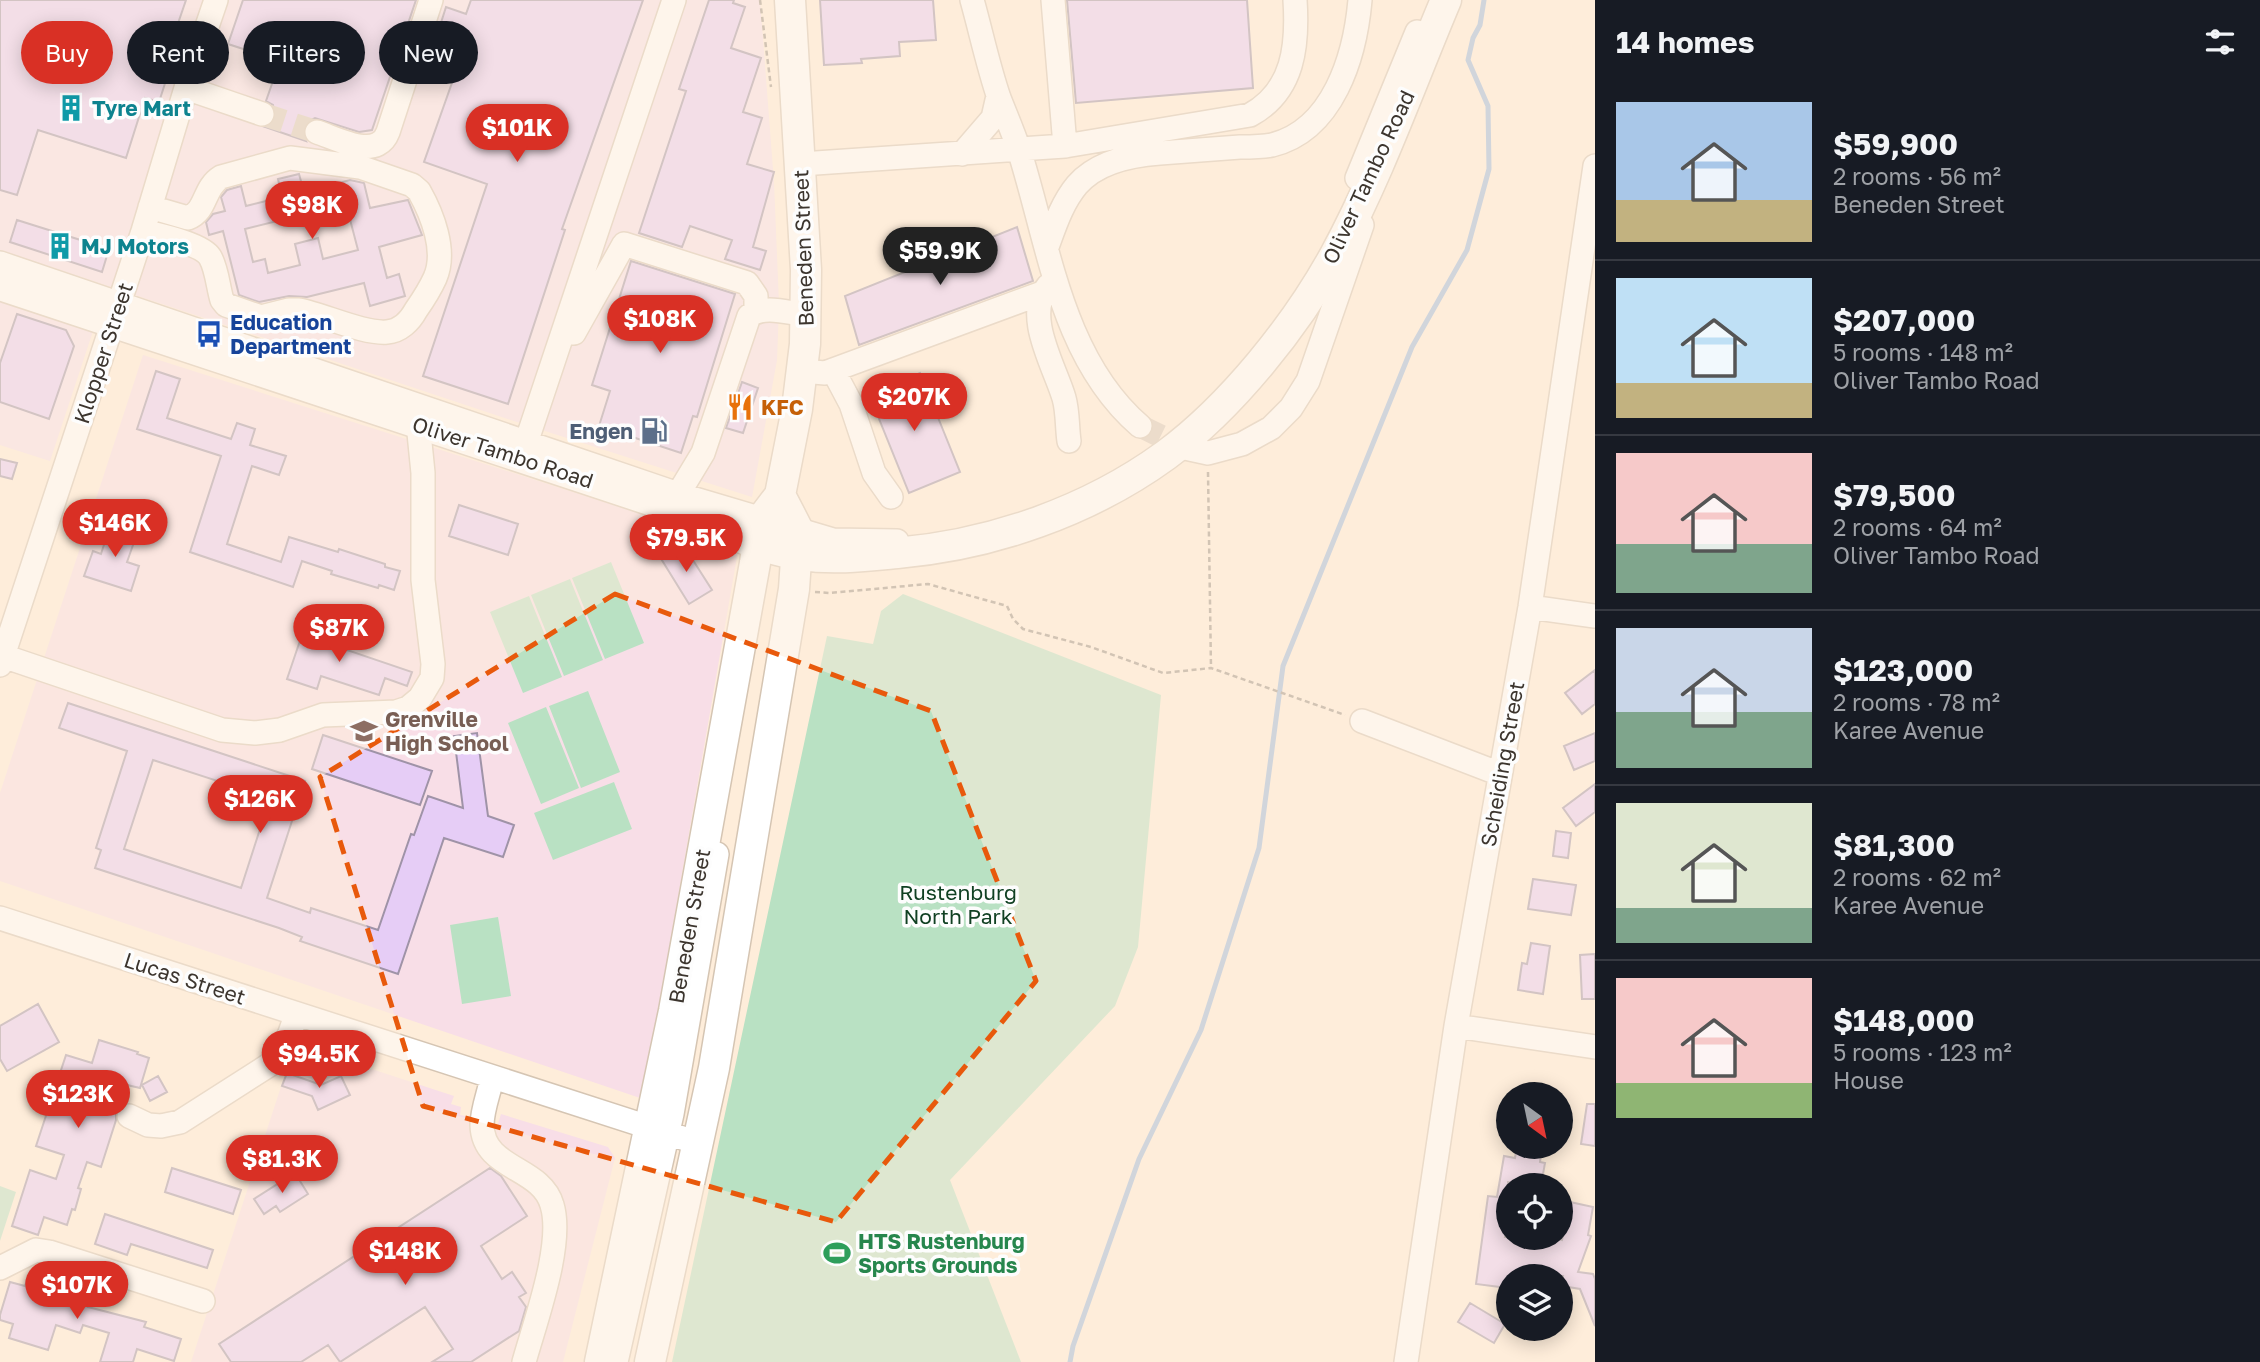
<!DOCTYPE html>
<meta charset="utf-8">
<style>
body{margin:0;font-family:"Golos Text",sans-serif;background:#242831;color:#f1f3f6;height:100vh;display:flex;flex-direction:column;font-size:26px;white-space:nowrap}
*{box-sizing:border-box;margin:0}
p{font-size:23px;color:#9ea1a6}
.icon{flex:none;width:38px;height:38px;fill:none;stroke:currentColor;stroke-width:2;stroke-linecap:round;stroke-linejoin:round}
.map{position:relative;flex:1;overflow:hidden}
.sheet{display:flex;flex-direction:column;background:#171b24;width:665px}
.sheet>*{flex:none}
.guide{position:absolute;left:21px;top:21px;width:665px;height:63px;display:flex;gap:14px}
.needle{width:46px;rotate:147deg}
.buttons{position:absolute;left:1496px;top:1082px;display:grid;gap:14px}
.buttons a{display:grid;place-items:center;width:77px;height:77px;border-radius:50%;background:#171b24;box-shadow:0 4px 18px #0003;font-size:35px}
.price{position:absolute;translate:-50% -60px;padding:0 16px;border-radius:24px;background:#d93025;color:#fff;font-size:23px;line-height:46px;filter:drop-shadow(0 2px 4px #0008)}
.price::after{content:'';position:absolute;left:50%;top:42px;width:21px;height:16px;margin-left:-10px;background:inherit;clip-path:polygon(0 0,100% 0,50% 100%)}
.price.on{background:#222;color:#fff}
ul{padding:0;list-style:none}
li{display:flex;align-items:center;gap:21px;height:175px;padding:0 21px}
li+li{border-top:2px solid #363941}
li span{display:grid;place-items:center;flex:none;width:196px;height:140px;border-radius:0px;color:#555}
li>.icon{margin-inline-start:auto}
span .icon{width:84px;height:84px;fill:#fffc;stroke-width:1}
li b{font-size:30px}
h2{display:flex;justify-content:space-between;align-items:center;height:84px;padding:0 21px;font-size:30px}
.tag{padding:0 24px;border-radius:32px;background:#171b24;box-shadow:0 4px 18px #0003;font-size:24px;line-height:63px}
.tag.on{background:#d93025;color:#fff}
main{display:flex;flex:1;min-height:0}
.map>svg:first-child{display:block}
.commercial{fill:#f6dfeb}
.education{fill:#f8dee7}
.green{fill:#b9e1c3}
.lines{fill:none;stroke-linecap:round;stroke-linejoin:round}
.stream{stroke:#9bb8dc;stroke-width:5}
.building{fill:#e6cdf6;stroke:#9f93a7;stroke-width:2;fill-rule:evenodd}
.minor-tunnel{stroke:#d7c8b8;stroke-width:23;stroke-dasharray:23 11;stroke-linecap:butt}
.minor-casing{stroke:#d5c5b3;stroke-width:26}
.major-casing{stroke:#d5c5b3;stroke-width:33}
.path{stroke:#9e9285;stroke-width:2.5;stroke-dasharray:5 3.5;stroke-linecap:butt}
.minor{stroke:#fff;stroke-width:23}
.major{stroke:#fff;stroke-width:30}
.marked{fill:none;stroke:#e8590c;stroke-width:5;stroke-dasharray:14 9;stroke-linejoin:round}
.labels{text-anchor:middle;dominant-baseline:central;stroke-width:7;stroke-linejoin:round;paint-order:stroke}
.culture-label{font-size:21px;font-weight:bold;fill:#0d838f;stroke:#fdfdfd;text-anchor:start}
.street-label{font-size:21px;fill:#3c352e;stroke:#fdfdfd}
.transit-label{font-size:21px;font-weight:bold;fill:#164399;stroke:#fdfdfd;text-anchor:start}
.food-label{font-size:21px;font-weight:bold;fill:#c56008;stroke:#fdfdfd;text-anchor:start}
.service-label{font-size:21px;font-weight:bold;fill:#4e5e75;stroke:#fdfdfd;text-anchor:end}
.education-label{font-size:21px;font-weight:bold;fill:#785e54;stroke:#fdfdfd;text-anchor:start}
.park-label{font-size:21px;fill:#114123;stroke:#fdfdfd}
.leisure-label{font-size:21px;font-weight:bold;fill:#27864d;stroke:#fdfdfd;text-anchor:start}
</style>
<main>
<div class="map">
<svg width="1595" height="1362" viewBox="0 0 1595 1362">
<rect width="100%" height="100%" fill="#feedda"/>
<path class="commercial" d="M 0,0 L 760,0 L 774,183 L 779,305 L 777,360 L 752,497 L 520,423 L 0,250 Z
M 0,297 L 94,328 L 50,461 L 0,445 Z"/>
<path class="education" d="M 143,355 L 739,545 L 643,1099 L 0,881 L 0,793 Z
M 295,1044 L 454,1096 L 451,1104 L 461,1107 L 460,1115 L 476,1118 L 476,1120 L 497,1127 L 501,1114 L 608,1147 L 615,1158 L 563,1362 L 191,1362 Z"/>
<path class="green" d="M 611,562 L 644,643 L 605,659 L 572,578 Z
M 570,579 L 603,660 L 564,676 L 531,595 Z
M 903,594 L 1161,695 L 1138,947 L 1115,1006 L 950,1180 L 1021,1362 L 672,1362 L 827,636 L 873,644 L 881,611 Z
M 529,596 L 562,677 L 523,693 L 490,612 Z
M 588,691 L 620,772 L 581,788 L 549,706 Z
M 546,707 L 579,788 L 541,804 L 508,723 Z
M 614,782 L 632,829 L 553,860 L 534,813 Z
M 498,917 L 511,996 L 462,1004 L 450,925 Z
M 0,1186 L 16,1192 L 0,1241 Z"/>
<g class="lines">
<path class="stream" d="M 1070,1362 L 1073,1346 L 1139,1159 L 1201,1030 L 1259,848 L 1283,666 L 1412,347 L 1467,250 L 1489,169 L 1488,106 L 1468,60 L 1473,38 L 1480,25 L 1484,0"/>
</g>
<path class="building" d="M 0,0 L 186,0 L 173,38 L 179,40 L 159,102 L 145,98 L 126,158 L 38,130 L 17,195 L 0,190 Z
M 243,0 L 416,0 L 372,130 L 359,132 L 315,118 L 309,121 L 304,127 L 303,134 L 306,141 L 265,127 L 272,124 L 275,118 L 273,105 L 266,101 L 280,61 L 228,44 Z
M 471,0 L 643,0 L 562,229 L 565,230 L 508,404 L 423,376 L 487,184 L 424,162 L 459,63 L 431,54 L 446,7 L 466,14 Z
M 709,0 L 734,0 L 733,3 L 745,7 L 731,48 L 761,58 L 743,112 L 762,118 L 747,164 L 774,172 L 753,247 L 766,251 L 760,270 L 725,259 L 732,240 L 690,226 L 682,247 L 639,233 L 686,91 L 679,89 Z
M 820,0 L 933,0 L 936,40 L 899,42 L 900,56 L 861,59 L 862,63 L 824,65 Z
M 1067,0 L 1247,0 L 1253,88 L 1076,103 Z
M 299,174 L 304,192 L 350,180 L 364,183 L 370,208 L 408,200 L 422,235 L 379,247 L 387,278 L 399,274 L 405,296 L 370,306 L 364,283 L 307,297 L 289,296 L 259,302 L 239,295 L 223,231 L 209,235 L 206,222 L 213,214 L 225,211 L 221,197 L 227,190 L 241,186 L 246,206 L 282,197 L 278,179 ZM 346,204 L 358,250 L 323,259 L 318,238 L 295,244 L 300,265 L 268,273 L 265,259 L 253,262 L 245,229 Z
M 17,220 L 109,249 L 102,272 L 10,242 Z
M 1017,227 L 1033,281 L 859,345 L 845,296 Z
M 631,261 L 735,294 L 697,417 L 693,416 L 681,453 L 599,426 L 610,391 L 592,385 Z
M 17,314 L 66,330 L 74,346 L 49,419 L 0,402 L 0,363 Z
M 156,371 L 180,379 L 167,418 L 231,439 L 237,423 L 255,429 L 250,445 L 286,456 L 279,475 L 252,466 L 227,544 L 281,562 L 289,537 L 338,552 L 339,549 L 385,564 L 385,567 L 400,571 L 394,590 L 379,585 L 378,588 L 331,574 L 332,571 L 302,561 L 293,587 L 190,552 L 221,456 L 137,429 Z
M 920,373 L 960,472 L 909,493 L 869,394 Z
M 742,382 L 758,388 L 743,433 L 726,428 Z
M 0,459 L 17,463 L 12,479 L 0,476 Z
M 459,505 L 518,524 L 508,555 L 449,536 Z
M 111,523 L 138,531 L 127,562 L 139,566 L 131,591 L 84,576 L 93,551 L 101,554 Z
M 682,543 L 712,590 L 689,604 L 660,557 Z
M 306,623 L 337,633 L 332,645 L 412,672 L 407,686 L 385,678 L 379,695 L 321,676 L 317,689 L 287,679 Z
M 1595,670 L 1595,704 L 1582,714 L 1565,693 Z
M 68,703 L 305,781 L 267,898 L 310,913 L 311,908 L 378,930 L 411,834 L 414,835 L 428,796 L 463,808 L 454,736 L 477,733 L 488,816 L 514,825 L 503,857 L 444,838 L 398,974 L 300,941 L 302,937 L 279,928 L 95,868 L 101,850 L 96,848 L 127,751 L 59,728 ZM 153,760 L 270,798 L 241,888 L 124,849 Z
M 1595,733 L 1595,761 L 1574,770 L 1564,746 Z
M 323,735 L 432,771 L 420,805 L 312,769 Z
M 1595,784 L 1595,812 L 1576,826 L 1563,808 Z
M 1556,831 L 1571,833 L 1568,858 L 1553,856 Z
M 1533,879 L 1576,885 L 1571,915 L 1528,909 Z
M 1531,943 L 1550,946 L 1543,994 L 1518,990 L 1522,963 L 1527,964 Z
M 1595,954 L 1595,999 L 1582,999 L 1580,955 Z
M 38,1004 L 59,1042 L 7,1071 L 0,1059 L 0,1026 Z
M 99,1040 L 138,1052 L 137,1054 L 149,1058 L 140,1088 L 127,1085 L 121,1105 L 116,1111 L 116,1120 L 101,1167 L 87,1162 L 78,1188 L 81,1189 L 75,1210 L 72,1209 L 67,1225 L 44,1217 L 38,1235 L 12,1226 L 30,1170 L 56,1179 L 64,1155 L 36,1146 L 66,1055 L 92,1063 Z
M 287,1073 L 321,1085 L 341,1076 L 350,1095 L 318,1110 L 312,1096 L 282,1086 Z
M 158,1076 L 167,1092 L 150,1101 L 142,1085 Z
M 1587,1104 L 1595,1104 L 1595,1146 L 1581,1144 Z
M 1517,1146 L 1542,1146 L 1540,1162 L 1545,1163 L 1541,1185 L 1508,1182 L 1508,1218 L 1505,1237 L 1550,1237 L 1562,1240 L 1570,1202 L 1593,1207 L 1588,1235 L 1591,1236 L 1578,1272 L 1593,1274 L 1595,1279 L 1595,1326 L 1580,1289 L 1562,1286 L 1563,1276 L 1508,1276 L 1508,1288 L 1476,1284 L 1488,1196 L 1497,1197 L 1504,1156 L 1515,1158 Z
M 172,1168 L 241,1190 L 233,1214 L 165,1192 Z
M 490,1168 L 501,1176 L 527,1216 L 481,1246 L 502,1279 L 512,1272 L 526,1293 L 519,1297 L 526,1307 L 519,1331 L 471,1362 L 432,1362 L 453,1349 L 425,1307 L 340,1362 L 328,1345 L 301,1362 L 231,1362 L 219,1344 Z
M 295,1173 L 308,1194 L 280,1212 L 276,1206 L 264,1214 L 254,1199 Z
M 105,1214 L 213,1250 L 207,1268 L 131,1244 L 127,1255 L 95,1244 Z
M 30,1272 L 69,1284 L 68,1288 L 83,1294 L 81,1299 L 90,1302 L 88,1307 L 146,1322 L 144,1327 L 181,1339 L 174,1361 L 137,1349 L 133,1362 L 100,1362 L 109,1333 L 83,1325 L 80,1333 L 56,1325 L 48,1350 L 9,1338 L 13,1324 L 0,1320 L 0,1315 L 10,1282 L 25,1286 Z
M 1470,1303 L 1505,1324 L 1494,1343 L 1458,1322 Z"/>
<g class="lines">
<path class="minor-tunnel" d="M 262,114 L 317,132
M 1140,426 L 1185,448"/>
<defs>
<path id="minor" d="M 972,0 C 981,32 988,66 999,98 C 1006,116 1014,134 1020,153 C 1049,246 1062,359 1140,426
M 1053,0 L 1065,146
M 186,88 L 262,114
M 317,132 C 338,139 377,161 388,132 L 431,0
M 962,154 L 993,118 L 998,96
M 801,164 L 1065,146 L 1250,115 C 1294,91 1298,45 1295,0
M 1357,178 L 1417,32
M 143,231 C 159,235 202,244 210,257 C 217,269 218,287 222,300 L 226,305 L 261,317 L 289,310 L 299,310 C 324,315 364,334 387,332 C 400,331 410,321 416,310 C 423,300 430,289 435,278 C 447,251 432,214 419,191 L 412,185 L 360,167 L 290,158 L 221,177 C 203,188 207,211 188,218 L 150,207
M 1047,247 C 1055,225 1062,203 1077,185 C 1097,162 1131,155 1160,153 C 1186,151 1213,149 1240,147 C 1250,147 1262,147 1272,145 C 1333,130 1355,57 1360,0
M 0,263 L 678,494 L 833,540 L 897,541
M 1048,286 C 1023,315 1055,367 1064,398 C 1068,412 1067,428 1069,441
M 574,333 L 624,244 L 747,283 L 756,296 L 756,311
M 833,370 L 851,404 L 874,473 L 891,497
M 802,371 L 825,373 L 1042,293
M 1185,448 L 1208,453 L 1242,444 L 1271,428 L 1291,408 L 1308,381 L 1362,225
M 522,455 L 674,0
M 671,506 L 703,453 L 749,316 C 765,304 788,313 807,315
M 1530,607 L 1595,616
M 3,656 L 222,730 L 255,733 L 280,730 L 323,715 L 396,712 L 408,708 L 420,698 L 432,678 L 433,664 L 423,580 L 423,473 L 418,423
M 0,665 L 143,231 L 186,88 L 216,0
M 1362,721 L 1500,774
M 0,918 L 698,1143
M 1456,1026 L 1595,1047
M 492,1078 C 489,1093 482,1110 482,1125 C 483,1170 541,1166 552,1205 C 564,1244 535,1322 524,1362
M 129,1116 L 148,1125 L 161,1126 L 180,1122 L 269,1065 C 285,1050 290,1035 296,1014
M 0,1268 L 36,1250 L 49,1252 L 203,1301
M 616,1362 L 672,1114 L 717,854
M 1406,1362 L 1456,1026 L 1530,607 L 1595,166"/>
<path id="major" d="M 0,285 L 671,507 C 712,524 757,549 801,555 C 833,560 866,556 897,553 C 992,545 1089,511 1166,455 C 1231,407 1296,326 1335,255 C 1379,174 1410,85 1446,0
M 600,1362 L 674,1011 L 755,563 L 761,520 L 780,495 L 797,409 L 805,344 L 806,270 L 790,0
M 650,1362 L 714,1068 L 794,589 L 798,530 L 780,495"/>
</defs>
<use href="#minor" class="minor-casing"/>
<use href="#major" class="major-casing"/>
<path class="path" d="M 760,0 L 771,87
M 1208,472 L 1211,668
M 815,592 L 830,593 L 928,584 L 1007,606 L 1013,619 L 1023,629 L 1091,647 L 1163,673 L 1211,668 L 1345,715"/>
<use href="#minor" class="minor"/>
<use href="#major" class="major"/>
</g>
<path d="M0 0H1595V1362H0ZM 615,594 L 931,711 L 1036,981 L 836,1222 L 423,1106 L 320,777 Z" fill="#feedda" fill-opacity=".55" fill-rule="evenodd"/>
<path class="marked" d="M 615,594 L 931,711 L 1036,981 L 836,1222 L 423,1106 L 320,777 Z"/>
<defs>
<symbol id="building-bare" viewBox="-9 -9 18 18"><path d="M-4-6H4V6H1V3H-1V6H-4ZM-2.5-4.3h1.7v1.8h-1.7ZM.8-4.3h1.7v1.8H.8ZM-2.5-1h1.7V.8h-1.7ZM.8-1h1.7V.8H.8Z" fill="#0f9aa8" stroke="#fdfdfd" stroke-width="2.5" paint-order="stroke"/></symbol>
<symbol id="bus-bare" viewBox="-9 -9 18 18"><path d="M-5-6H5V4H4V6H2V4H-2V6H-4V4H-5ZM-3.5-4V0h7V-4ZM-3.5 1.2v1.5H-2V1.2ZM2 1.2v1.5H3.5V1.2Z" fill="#1a4fb4" stroke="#fdfdfd" stroke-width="2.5" paint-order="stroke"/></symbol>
<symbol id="restaurant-bare" viewBox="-9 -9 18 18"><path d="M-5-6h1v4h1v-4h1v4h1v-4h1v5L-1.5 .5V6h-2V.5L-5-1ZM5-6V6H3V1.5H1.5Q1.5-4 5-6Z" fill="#e8710a" stroke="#fdfdfd" stroke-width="2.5" paint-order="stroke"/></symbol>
<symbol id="fuel-bare" viewBox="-9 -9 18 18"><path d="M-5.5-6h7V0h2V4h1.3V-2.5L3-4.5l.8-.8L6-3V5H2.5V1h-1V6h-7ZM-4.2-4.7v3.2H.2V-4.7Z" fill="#5c6f8a" stroke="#fdfdfd" stroke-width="2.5" paint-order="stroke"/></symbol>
<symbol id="school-bare" viewBox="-9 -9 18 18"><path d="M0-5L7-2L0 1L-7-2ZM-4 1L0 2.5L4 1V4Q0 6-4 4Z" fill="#8d6e63" stroke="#fdfdfd" stroke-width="2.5" paint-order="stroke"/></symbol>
<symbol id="stadium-bare" viewBox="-9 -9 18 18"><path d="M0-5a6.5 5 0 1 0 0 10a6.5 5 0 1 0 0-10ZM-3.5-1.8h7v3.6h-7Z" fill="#2e9e5b" stroke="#fdfdfd" stroke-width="2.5" paint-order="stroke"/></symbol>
</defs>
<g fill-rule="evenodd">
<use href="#building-bare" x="52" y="89" width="38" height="38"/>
<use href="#building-bare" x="41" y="227" width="38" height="38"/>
<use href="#bus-bare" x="190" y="315" width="38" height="38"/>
<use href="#restaurant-bare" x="721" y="388" width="38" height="38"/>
<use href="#fuel-bare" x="635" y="412" width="38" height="38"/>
<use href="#school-bare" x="345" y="712" width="38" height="38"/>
<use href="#stadium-bare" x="818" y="1234" width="38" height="38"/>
</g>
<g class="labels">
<g class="culture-label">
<text x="92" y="108">Tyre Mart</text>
<text x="81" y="246">MJ Motors</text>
</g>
<g class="street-label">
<text transform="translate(1368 177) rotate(-65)">Oliver Tambo Road</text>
<text transform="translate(803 248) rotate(-92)">Beneden Street</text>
<text transform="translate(103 353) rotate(-72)">Klopper Street</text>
<text transform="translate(503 452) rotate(18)">Oliver Tambo Road</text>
<text transform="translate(1502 764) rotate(-80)">Scheiding Street</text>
<text transform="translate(689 926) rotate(-80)">Beneden Street</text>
<text transform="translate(185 978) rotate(18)">Lucas Street</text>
</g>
<g class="transit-label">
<text x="230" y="322">Education<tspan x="230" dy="24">Department</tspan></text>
</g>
<g class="food-label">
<text x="761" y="407">KFC</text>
</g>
<g class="service-label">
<text x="633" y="431">Engen</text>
</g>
<g class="education-label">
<text x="385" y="719">Grenville<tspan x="385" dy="24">High School</tspan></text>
</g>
<g class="park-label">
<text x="958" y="892">Rustenburg<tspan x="958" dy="24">North Park</tspan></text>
</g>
<g class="leisure-label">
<text x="858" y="1241">HTS Rustenburg<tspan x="858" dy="24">Sports Grounds</tspan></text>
</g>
</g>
</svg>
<div class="buttons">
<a><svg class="needle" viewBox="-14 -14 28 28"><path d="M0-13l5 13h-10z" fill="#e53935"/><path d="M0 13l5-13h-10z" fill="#9ea1a6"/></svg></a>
<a><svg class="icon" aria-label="locate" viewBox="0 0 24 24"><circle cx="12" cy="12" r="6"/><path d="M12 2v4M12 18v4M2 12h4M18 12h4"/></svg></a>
<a><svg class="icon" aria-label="layers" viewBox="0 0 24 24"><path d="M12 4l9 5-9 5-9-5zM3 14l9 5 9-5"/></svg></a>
</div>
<b class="price" style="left:517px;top:164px">$101K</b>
<b class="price" style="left:312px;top:241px">$98K</b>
<b class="price on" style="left:940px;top:287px">$59.9K</b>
<b class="price" style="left:660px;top:355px">$108K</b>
<b class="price" style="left:914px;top:433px">$207K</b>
<b class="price" style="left:115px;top:559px">$146K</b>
<b class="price" style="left:686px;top:574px">$79.5K</b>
<b class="price" style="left:339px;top:664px">$87K</b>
<b class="price" style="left:260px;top:835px">$126K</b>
<b class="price" style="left:319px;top:1090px">$94.5K</b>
<b class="price" style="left:78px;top:1130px">$123K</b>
<b class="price" style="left:282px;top:1195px">$81.3K</b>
<b class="price" style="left:405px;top:1287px">$148K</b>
<b class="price" style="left:77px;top:1321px">$107K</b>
<div class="guide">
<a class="tag on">Buy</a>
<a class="tag">Rent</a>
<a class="tag">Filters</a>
<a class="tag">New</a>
</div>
</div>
<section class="sheet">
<h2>14 homes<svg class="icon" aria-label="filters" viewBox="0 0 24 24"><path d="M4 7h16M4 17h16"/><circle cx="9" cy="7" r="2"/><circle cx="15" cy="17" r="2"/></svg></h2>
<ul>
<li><span style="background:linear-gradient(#a9c7e8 70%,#c2b280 0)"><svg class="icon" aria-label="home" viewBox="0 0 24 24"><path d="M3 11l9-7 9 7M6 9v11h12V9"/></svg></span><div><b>$59,900</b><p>2 rooms · 56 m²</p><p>Beneden Street</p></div></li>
<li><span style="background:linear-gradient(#bfe0f5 75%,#c2b280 0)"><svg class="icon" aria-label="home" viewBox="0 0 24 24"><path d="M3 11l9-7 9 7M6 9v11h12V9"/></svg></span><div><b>$207,000</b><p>5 rooms · 148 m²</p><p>Oliver Tambo Road</p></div></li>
<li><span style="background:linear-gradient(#f6c9c9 65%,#7fa58c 0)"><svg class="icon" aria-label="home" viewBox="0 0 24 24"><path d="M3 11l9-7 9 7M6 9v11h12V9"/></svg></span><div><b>$79,500</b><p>2 rooms · 64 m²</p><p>Oliver Tambo Road</p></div></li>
<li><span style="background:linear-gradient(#c9d6e8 60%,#7fa58c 0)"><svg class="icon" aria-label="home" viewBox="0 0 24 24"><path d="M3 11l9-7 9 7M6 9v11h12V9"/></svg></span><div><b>$123,000</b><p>2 rooms · 78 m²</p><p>Karee Avenue</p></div></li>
<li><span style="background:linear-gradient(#dfe7d0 75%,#7fa58c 0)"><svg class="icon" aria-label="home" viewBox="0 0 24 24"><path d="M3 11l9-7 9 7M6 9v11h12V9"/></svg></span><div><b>$81,300</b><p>2 rooms · 62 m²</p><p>Karee Avenue</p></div></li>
<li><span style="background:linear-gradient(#f6c9c9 75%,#8fb573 0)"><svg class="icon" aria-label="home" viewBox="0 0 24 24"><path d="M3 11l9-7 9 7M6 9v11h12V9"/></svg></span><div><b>$148,000</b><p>5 rooms · 123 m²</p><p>House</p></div></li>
</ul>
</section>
</main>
